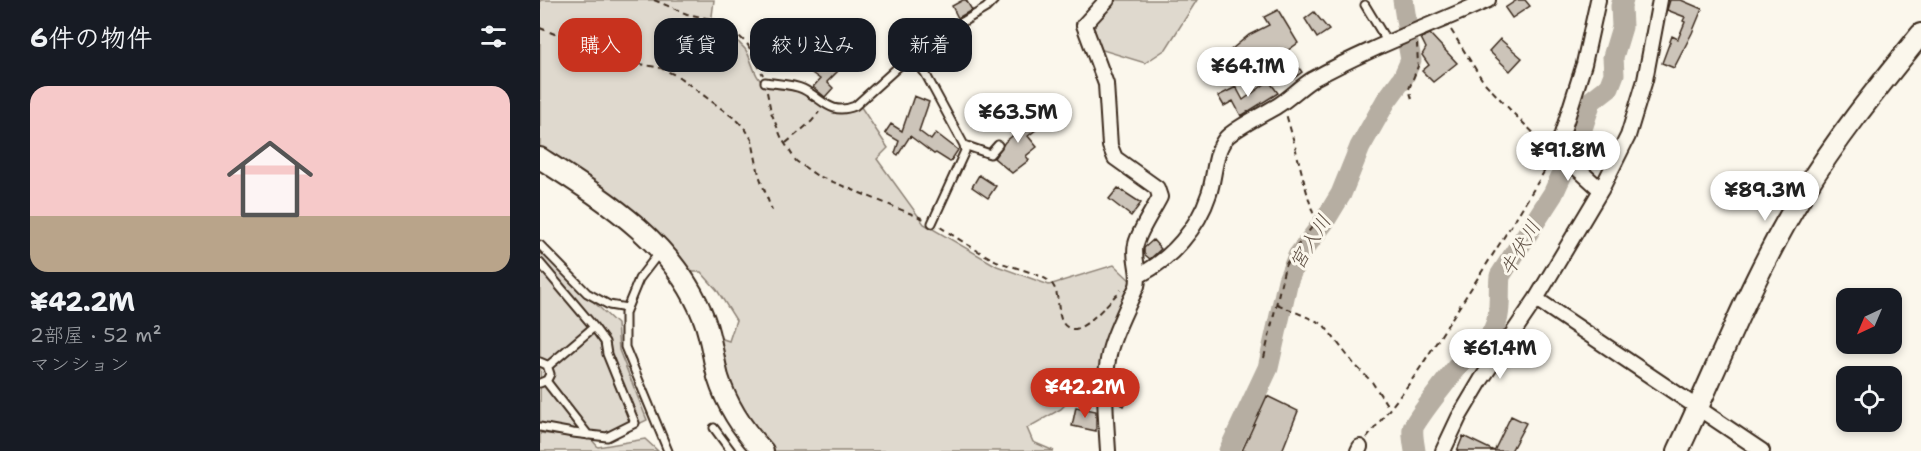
<!DOCTYPE html>
<html lang="ja">
<meta charset="utf-8">
<style>
body{margin:0;font-family:"Shantell Sans","Klee One",sans-serif;background:#242831;color:#f1f3f6;height:100vh;display:flex;flex-direction:column;font-size:22px;white-space:nowrap}
*{box-sizing:border-box;margin:0}
p{font-size:20px;color:#9ea1a6}
.icon{flex:none;width:33px;height:33px;fill:none;stroke:currentColor;stroke-width:2;stroke-linecap:round;stroke-linejoin:round}
.map{position:relative;flex:1;overflow:hidden}
.details{display:flex;flex-direction:column;background:#171b24;width:540px}
.details>*{flex:none}
.guide{position:absolute;left:18px;top:18px;width:570px;height:54px;display:flex;gap:12px}
.needle{width:39px;rotate:224deg}
.controls{position:absolute;left:1296px;top:288px;display:grid;gap:12px}
.controls a{display:grid;place-items:center;width:66px;height:66px;border-radius:12px;background:#171b24;box-shadow:0 3px 9px #0003;font-size:30px}
.price{position:absolute;translate:-50% -51px;padding:0 14px;border-radius:21px;background:#fff;color:#222;font-size:20px;line-height:39px;filter:drop-shadow(0 2px 3px #0008)}
.price::after{content:'';position:absolute;left:50%;top:36px;width:18px;height:14px;margin-left:-9px;background:inherit;clip-path:polygon(0 0,100% 0,50% 100%)}
.price.on{background:#c8321e;color:#fff}
ul{padding:0;list-style:none}
li{display:grid;align-content:center;gap:12px;height:318px;padding:0 30px}
li+li{border-top:2px solid #363941}
li span{display:grid;place-items:center;height:186px;border-radius:18px;color:#555}
li>.icon{margin-inline-start:auto}
span .icon{width:108px;height:108px;fill:#fffc;stroke-width:1}
li b{font-size:26px}
h2{display:flex;justify-content:space-between;align-items:center;height:72px;padding:0 30px;font-size:26px}
.tag{padding:0 21px;border-radius:18px;background:#171b24;box-shadow:0 3px 9px #0003;font-size:21px;line-height:54px}
.tag.on{background:#c8321e;color:#fff}
main{display:flex;flex:1;min-height:0}
.map>svg:first-child{display:block}
.green{fill:#dfd9ce;stroke:#8d8276;stroke-width:1.5}
.lines{fill:none;stroke-linecap:round;stroke-linejoin:round}
.river{stroke:#b6aea2;stroke-width:21}
.building{fill:#ccc4b9;stroke:#3b2a1e;stroke-width:1.5}
.lane-casing{stroke:#3b2a1e;stroke-width:11}
.street-casing{stroke:#3b2a1e;stroke-width:18}
.secondary-casing{stroke:#3b2a1e;stroke-width:24}
.path{stroke:#3b2a1e;stroke-width:2;stroke-dasharray:6 4.5;stroke-linecap:butt}
.lane{stroke:#fbf7ec;stroke-width:7}
.street{stroke:#fbf7ec;stroke-width:14}
.secondary{stroke:#fbf7ec;stroke-width:20}
.labels{text-anchor:middle;dominant-baseline:central;stroke-width:6;stroke-linejoin:round;paint-order:stroke}
.water-label{font-size:20px;font-style:italic;fill:#605246;stroke:#fbf7ec}
</style>
<main>
<section class="details">
<h2>6件の物件<svg class="icon" aria-label="filters" viewBox="0 0 24 24"><path d="M4 7h16M4 17h16"/><circle cx="9" cy="7" r="2"/><circle cx="15" cy="17" r="2"/></svg></h2>
<ul>
<li><span style="background:linear-gradient(#f6c9c9 70%,#b9a48a 0)"><svg class="icon" aria-label="home" viewBox="0 0 24 24"><path d="M3 11l9-7 9 7M6 9v11h12V9"/></svg></span><div><b>¥42.2M</b><p>2部屋 · 52 m²</p><p>マンション</p></div></li>
</ul>
</section>
<div class="map">
<svg width="1381" height="451" viewBox="0 0 1381 451">
<rect width="100%" height="100%" fill="#fbf7ec"/>
<filter id="ink" filterUnits="userSpaceOnUse"><feTurbulence type="fractalNoise" baseFrequency=".0167" numOctaves="2"/><feDisplacementMap in="SourceGraphic" scale="12" xChannelSelector="R" yChannelSelector="G"/><feConvolveMatrix kernelMatrix="1 2 1 2 8 2 1 2 1" color-interpolation-filters="sRGB"/></filter>
<g filter="url(#ink)">
<path class="green" d="M 0,0 L 174,0 L 171,24 C 183,31 196,38 205,49 C 212,58 213,75 222,82 C 234,92 249,87 262,93 C 285,105 291,122 321,107 L 348,148 L 337,159 L 384,224 L 457,266 L 509,285 L 574,265 L 594,284 L 564,365 L 521,409 L 487,428 L 493,442 L 514,451 L 232,451 L 215,434 L 188,384 L 177,337 L 189,341 L 196,320 L 177,290 L 161,272 L 146,272 L 0,149 Z
M 571,0 L 657,0 L 626,49 L 605,63 L 556,48 L 549,24 Z
M 0,251 L 77,324 L 79,350 L 107,420 L 68,439 L 0,430 Z
M 0,433 L 51,439 L 58,447 L 105,439 L 118,451 L 0,451 Z"/>
<g class="lines">
<path class="river" d="M 863,0 L 867,26
M 689,451 L 728,368 L 748,280 L 758,256 L 784,222 L 801,194 L 820,147 L 846,101 L 863,78 L 871,60 L 868,43
M 875,451 C 874,444 872,435 873,428 C 873,423 919,364 926,357 C 935,348 947,343 953,331 C 962,314 958,295 960,276 L 1013,194 L 1040,135 L 1051,101 L 1069,87 L 1074,74 L 1073,57 L 1082,27 L 1081,6 L 1083,0"/>
</g>
<path class="building" d="M 423,0 L 426,0 L 432,10 L 418,18 L 412,6 Z
M 977,0 L 985,0 L 990,6 L 972,18 L 965,8 Z
M 1130,0 L 1141,0 L 1162,9 L 1152,33 L 1134,68 L 1122,63 L 1132,36 L 1138,39 L 1145,22 L 1143,21 L 1145,17 L 1127,10 Z
M 738,10 L 758,43 L 747,51 L 762,72 L 753,79 L 739,58 L 726,65 L 723,60 L 692,86 L 683,75 L 685,73 L 680,67 L 691,58 L 687,53 L 709,35 L 729,25 L 724,17 Z
M 774,12 L 789,30 L 777,38 L 765,19 Z
M 276,30 L 293,41 L 285,53 L 288,56 L 286,60 L 298,71 L 287,82 L 293,88 L 285,97 L 273,87 L 280,79 L 269,71 L 271,66 L 260,58 L 274,40 L 271,37 Z
M 890,34 L 917,63 L 893,82 L 882,71 L 889,65 L 882,55 L 886,48 L 881,38 Z
M 960,39 L 982,58 L 970,71 L 949,51 Z
M 729,81 L 738,93 L 701,116 L 693,101 L 684,106 L 678,96 L 696,87 L 703,100 Z
M 374,96 L 389,102 L 379,131 L 391,140 L 396,133 L 418,150 L 410,162 L 396,153 L 394,154 L 370,136 L 358,155 L 355,153 L 359,141 L 345,133 L 351,124 L 362,131 Z
M 480,106 L 497,129 L 488,136 L 497,147 L 486,156 L 489,160 L 472,173 L 454,158 L 465,142 L 483,127 L 471,112 Z
M 439,175 L 456,186 L 448,198 L 432,187 Z
M 578,188 L 601,203 L 591,216 L 569,199 Z
M 613,240 L 621,249 L 610,259 L 604,254 L 604,248 Z
M 581,386 L 591,391 L 584,406 L 574,401 Z
M 727,396 L 758,411 L 742,451 L 702,451 Z
M 536,407 L 556,411 L 556,431 L 532,426 Z
M 971,416 L 986,423 L 971,451 L 917,451 L 923,436 L 954,451 Z"/>
<g class="lines">
<defs>
<path id="lane" d="M 825,5 L 848,43
M 371,55 L 385,73 L 424,145 L 425,151 L 392,223
M 225,82 C 237,84 253,84 263,89 C 283,99 290,116 315,106 L 379,48 L 446,8 L 454,0
M 424,145 L 450,154 L 458,145
M 0,245 L 47,293 L 69,305 L 87,308
M 119,253 L 99,279 L 85,313 L 85,347 L 128,451
M 0,263 L 54,327 L 8,366
M 0,362 L 7,365 L 10,374 L 7,380 L 0,383
M 6,381 L 48,435
M 0,427 L 33,433 L 67,437 L 95,423 L 67,354 L 65,342 L 54,327
M 174,428 L 191,451"/>
<path id="street" d="M 567,0 L 544,25 L 566,84 L 570,146 L 575,158 L 617,188 L 620,197 C 613,211 600,229 596,244 C 592,259 601,271 597,286 C 588,306 576,328 570,350 C 562,383 566,417 568,451
M 1058,0 L 1044,64 L 1017,150 L 1061,190
M 600,275 C 631,259 658,228 669,194 C 675,177 674,152 686,138 C 695,128 724,114 737,106 C 749,99 760,87 773,79 C 829,48 890,26 948,0
M 996,299 L 1222,451
M 818,451 L 820,447
M 903,451 L 919,417 L 941,380 L 996,299 L 1061,190 L 1088,136 L 1105,80 L 1120,0"/>
<path id="secondary" d="M 0,158 C 65,200 135,243 164,319 C 171,337 173,358 178,377 C 187,406 202,429 223,451
M 1138,451 C 1179,364 1213,274 1264,192 C 1298,136 1340,85 1381,34"/>
</defs>
<use href="#lane" class="lane-casing"/>
<use href="#street" class="street-casing"/>
<use href="#secondary" class="secondary-casing"/>
<path class="path" d="M 114,0 L 147,14 L 176,20 L 193,30 L 208,45 L 223,75
M 0,28 L 22,37 L 66,49 L 95,63 L 121,68 L 139,77 L 198,121 L 206,130 L 212,140 L 219,175 L 232,211
M 911,30 L 943,81 L 977,117 L 1006,145
M 391,67 L 399,58 L 402,46
M 227,92 L 231,112 L 242,139 L 256,161 L 276,175 L 384,219
M 872,99 L 869,89 L 878,66 L 877,44
M 246,143 L 272,121 L 279,112
M 400,227 C 419,239 439,253 459,262 C 472,267 501,274 510,282 C 524,293 512,325 532,329 C 546,331 571,299 581,290
M 737,304 L 783,324 L 814,364 L 832,382 L 849,408
M 724,358 L 745,266 L 754,250 L 776,222 C 764,187 757,150 746,114
M 827,438 C 845,414 866,390 882,365 C 925,297 970,230 1011,160"/>
<use href="#lane" class="lane"/>
<use href="#street" class="street"/>
<use href="#secondary" class="secondary"/>
</g>
</g>
<g class="labels">
<g class="water-label">
<text transform="translate(770 242) rotate(-59)">宮入川</text>
<text transform="translate(980 248) rotate(-60)">牛伏川</text>
</g>
</g>
</svg>
<div class="controls">
<a><svg class="needle" viewBox="-14 -14 28 28"><path d="M0-13l5 13h-10z" fill="#e53935"/><path d="M0 13l5-13h-10z" fill="#9ea1a6"/></svg></a>
<a><svg class="icon" aria-label="locate" viewBox="0 0 24 24"><circle cx="12" cy="12" r="6"/><path d="M12 2v4M12 18v4M2 12h4M18 12h4"/></svg></a>
</div>
<b class="price" style="left:708px;top:98px">¥64.1M</b>
<b class="price" style="left:478px;top:144px">¥63.5M</b>
<b class="price" style="left:1028px;top:182px">¥91.8M</b>
<b class="price" style="left:1225px;top:222px">¥89.3M</b>
<b class="price" style="left:960px;top:380px">¥61.4M</b>
<b class="price on" style="left:545px;top:419px">¥42.2M</b>
<div class="guide">
<a class="tag on">購入</a>
<a class="tag">賃貸</a>
<a class="tag">絞り込み</a>
<a class="tag">新着</a>
</div>
</div>
</main>
